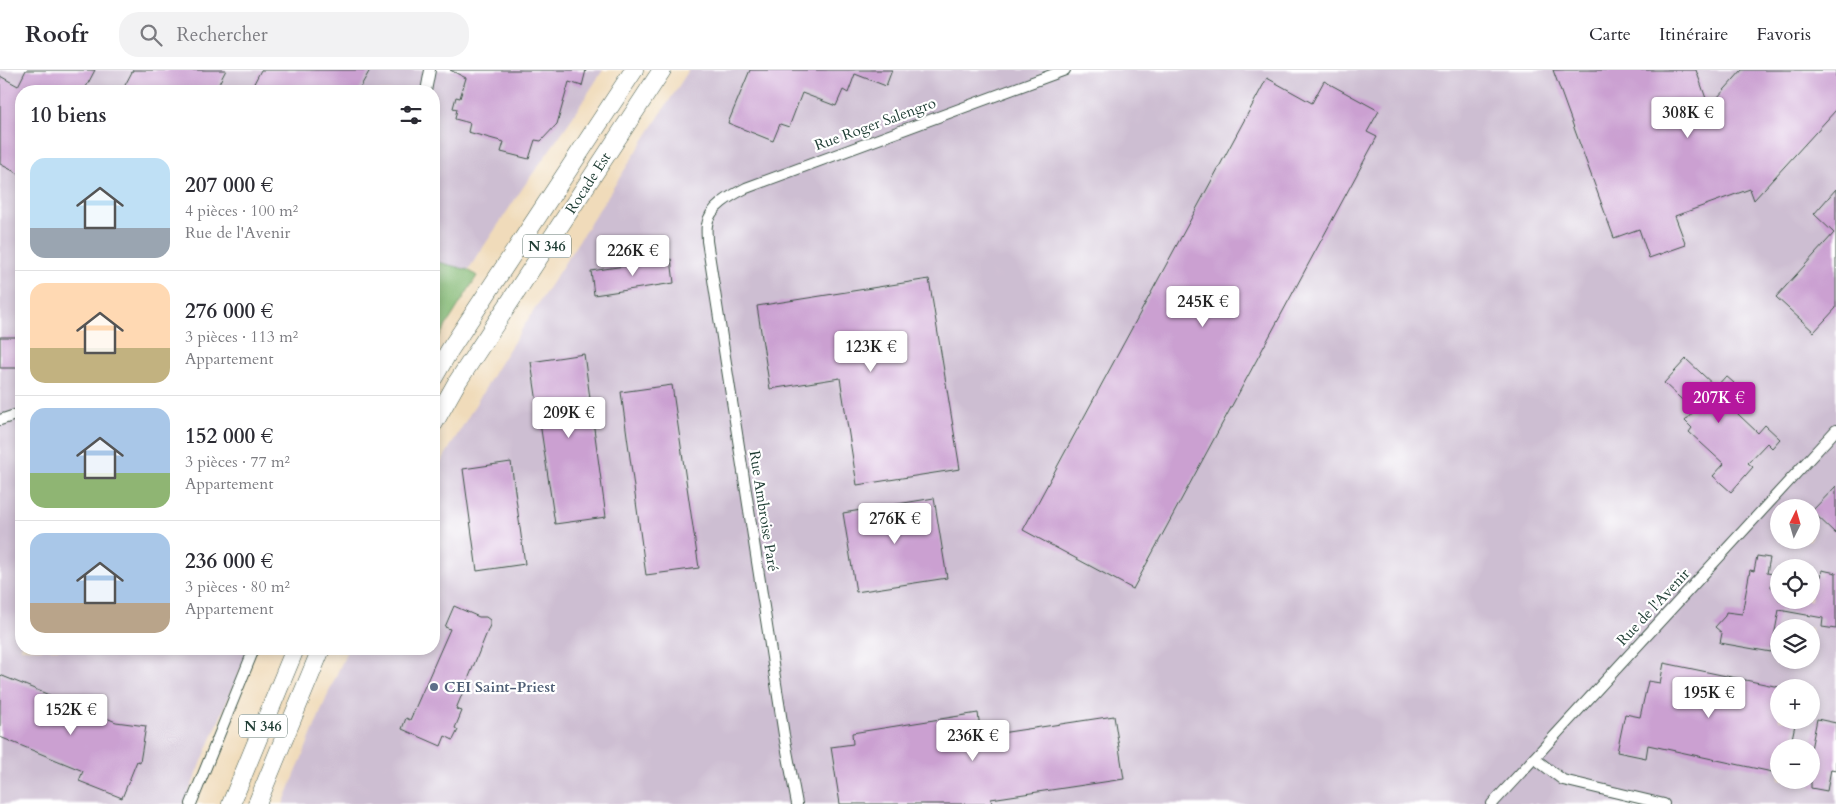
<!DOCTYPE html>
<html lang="fr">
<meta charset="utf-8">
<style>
body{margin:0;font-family:Cardo,serif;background:#f2f2f3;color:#2b2b33;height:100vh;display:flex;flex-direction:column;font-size:19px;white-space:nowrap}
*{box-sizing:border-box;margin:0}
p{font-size:16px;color:#7c7c81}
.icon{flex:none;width:28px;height:28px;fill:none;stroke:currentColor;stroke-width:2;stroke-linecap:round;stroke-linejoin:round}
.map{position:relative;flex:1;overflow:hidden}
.panel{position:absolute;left:15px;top:15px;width:425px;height:570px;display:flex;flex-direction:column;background:#fff;border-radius:20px;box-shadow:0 2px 8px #0003}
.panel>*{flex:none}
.needle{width:32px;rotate:5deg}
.buttons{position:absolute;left:1770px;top:429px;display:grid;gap:10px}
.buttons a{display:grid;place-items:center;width:50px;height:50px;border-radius:50%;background:#fff;box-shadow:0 2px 8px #0003;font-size:25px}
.price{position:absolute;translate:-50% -42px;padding:0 11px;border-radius:5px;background:#fff;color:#222;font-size:16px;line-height:32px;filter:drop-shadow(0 1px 2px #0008)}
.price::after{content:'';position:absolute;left:50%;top:30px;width:15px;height:11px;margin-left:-8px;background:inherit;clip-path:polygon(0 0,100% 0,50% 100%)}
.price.selected{background:#b5179e;color:#fff}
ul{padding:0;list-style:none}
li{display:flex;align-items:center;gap:15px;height:125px;padding:0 15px}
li+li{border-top:1px solid #e1e1e2}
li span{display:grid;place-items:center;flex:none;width:140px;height:100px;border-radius:15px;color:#555}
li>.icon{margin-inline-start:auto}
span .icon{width:60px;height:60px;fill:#fffc;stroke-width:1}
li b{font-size:21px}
h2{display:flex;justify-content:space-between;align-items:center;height:60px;padding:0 15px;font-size:21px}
header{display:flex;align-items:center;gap:30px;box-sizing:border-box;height:70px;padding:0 25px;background:#fff;border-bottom:1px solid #e1e1e2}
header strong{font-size:24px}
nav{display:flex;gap:28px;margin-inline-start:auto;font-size:18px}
.search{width:350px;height:45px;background:#f2f2f3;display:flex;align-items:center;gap:12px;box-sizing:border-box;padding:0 18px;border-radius:20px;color:#7c7c81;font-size:19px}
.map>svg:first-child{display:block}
.industrial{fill:#cdbed2;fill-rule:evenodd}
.forest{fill:#84b974;stroke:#527b54}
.building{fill:#cba0d1}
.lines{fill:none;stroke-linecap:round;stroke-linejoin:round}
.minor-casing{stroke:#3e5548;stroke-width:12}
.trunk-casing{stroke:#3e5548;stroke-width:19}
.minor{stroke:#fff;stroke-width:10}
.trunk{stroke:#fff;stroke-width:18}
.service-dot{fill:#5c6f8a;stroke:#fff;stroke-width:2}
.labels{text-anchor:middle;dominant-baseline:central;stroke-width:4.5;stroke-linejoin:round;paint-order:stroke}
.shield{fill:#fff;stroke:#627771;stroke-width:1}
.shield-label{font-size:14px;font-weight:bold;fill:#1f3d34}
.street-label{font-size:15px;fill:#1f3d34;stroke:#fff}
.service-label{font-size:15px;font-weight:bold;fill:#4e5e75;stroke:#fff;text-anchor:start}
</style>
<header>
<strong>Roofr</strong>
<div class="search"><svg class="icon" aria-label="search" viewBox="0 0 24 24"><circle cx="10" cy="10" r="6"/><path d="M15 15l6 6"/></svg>Rechercher</div>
<nav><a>Carte</a><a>Itinéraire</a><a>Favoris</a></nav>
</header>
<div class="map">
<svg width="1836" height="734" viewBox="0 0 1836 734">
<rect width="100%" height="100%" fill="#fff"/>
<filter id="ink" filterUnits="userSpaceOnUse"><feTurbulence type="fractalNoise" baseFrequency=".02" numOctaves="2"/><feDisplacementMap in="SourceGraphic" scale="10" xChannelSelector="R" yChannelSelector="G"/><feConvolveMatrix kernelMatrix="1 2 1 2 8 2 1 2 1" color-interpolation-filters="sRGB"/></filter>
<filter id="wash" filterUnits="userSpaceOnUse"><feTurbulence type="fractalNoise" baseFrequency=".0096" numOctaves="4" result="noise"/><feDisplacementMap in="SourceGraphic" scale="20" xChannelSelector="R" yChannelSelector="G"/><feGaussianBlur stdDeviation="1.12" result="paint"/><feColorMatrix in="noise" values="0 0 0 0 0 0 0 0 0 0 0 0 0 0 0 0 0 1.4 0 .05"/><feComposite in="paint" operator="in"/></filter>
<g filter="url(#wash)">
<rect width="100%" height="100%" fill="#f0dbba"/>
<path class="industrial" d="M 0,0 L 603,0 L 568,54 L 524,116 L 468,200 L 434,191 L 434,21 L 21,21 L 21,579 L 249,579 L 184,734 L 0,734 Z
M 689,0 L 1836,0 L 1836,734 L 283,734 L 328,624 L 348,579 L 434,579 L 434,404 L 502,290 ZM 1779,438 L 1811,438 L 1811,470 L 1779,470 ZM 1779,498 L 1811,498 L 1811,530 L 1779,530 ZM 1779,558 L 1811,558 L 1811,590 L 1779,590 ZM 1779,618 L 1811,618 L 1811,650 L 1779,650 ZM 1779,678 L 1811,678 L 1811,710 L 1779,710 Z"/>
<path class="forest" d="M 434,191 L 468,200 L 477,206 L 434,275 Z"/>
<g id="blocks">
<path class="building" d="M 26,0 L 95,0 L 84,21 L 21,21 L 21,105 L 0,94 L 0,6 L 18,16 Z
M 133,0 L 226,0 L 215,21 L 122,21 Z
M 261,0 L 370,0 L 358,21 L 250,21 Z
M 450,0 L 586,0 L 582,16 L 569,12 L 557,54 L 541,71 L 535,70 L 529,89 L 501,82 L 504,72 L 468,62 L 470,53 L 455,49 L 457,39 L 453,38 L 456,27 L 460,28 L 466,8 Z
M 750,0 L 892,0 L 886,16 L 855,4 L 848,23 L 843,20 L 836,36 L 802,23 L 789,57 L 780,54 L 773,71 L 728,53 Z
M 1553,0 L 1696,0 L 1709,37 L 1742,0 L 1836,0 L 1836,40 L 1754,130 L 1750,119 L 1675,146 L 1686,175 L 1649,188 L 1639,159 L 1614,168 Z
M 1267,8 L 1312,33 L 1324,11 L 1379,41 L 1367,62 L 1377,67 L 1133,519 L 1023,460 Z
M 1836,119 L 1836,238 L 1814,262 L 1776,227 L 1834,163 L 1814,144 Z
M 671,189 L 674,213 L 594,225 L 591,201 Z
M 929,209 L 960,399 L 857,415 L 840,308 L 770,319 L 757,236 Z
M 0,267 L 21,267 L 21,298 L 0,298 Z
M 584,284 L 606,447 L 555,454 L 531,292 Z
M 1686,289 L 1716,317 L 1726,306 L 1734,313 L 1721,328 L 1758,363 L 1765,355 L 1780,369 L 1772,378 L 1767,373 L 1748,393 L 1753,397 L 1731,422 L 1713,406 L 1724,394 L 1689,362 L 1692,358 L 1685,351 L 1694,341 L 1664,313 Z
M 672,315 L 699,498 L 646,505 L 621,322 Z
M 511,392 L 525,494 L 477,501 L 463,399 Z
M 1836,416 L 1836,464 L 1812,441 Z
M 934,428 L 947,508 L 856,522 L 843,443 Z
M 1757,486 L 1770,488 L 1767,503 L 1773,504 L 1771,517 L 1779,518 L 1779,530 L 1811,530 L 1811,505 L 1821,507 L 1822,500 L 1836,503 L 1836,559 L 1822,557 L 1823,548 L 1779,540 L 1771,582 L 1720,573 L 1722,563 L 1715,557 L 1725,546 L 1726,542 L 1742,544 L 1750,500 L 1754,501 Z
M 454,536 L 479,547 L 486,547 L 490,550 L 490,555 L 456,639 L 462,641 L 455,658 L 458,660 L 453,670 L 445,666 L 441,676 L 402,659 L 406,648 L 410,650 L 450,559 L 445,557 Z
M 1664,593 L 1779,617 L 1779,650 L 1796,650 L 1790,678 L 1779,678 L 1772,702 L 1648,675 L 1646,688 L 1617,682 L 1625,644 L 1640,647 L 1648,611 L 1660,613 Z
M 0,605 L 116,652 L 146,656 L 140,692 L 137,691 L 122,728 L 79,711 L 83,701 L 0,667 Z
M 978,643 L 981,666 L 1114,646 L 1124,709 L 991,729 L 992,734 L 840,734 L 831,677 L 853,674 L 852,663 Z
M 1817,649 L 1836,653 L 1836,700 L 1831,699 L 1827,721 L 1811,718 L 1811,679 Z"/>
</g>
</g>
<g filter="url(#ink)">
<use href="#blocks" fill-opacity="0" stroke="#3e5548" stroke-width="1"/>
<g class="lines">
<defs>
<path id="minor" d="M 426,21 L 430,0
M 0,350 L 21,343
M 1534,688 L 1563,710 L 1664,734
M 191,734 L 254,579
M 797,734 L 784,665 L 707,171 C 707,165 706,160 707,155 C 709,137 732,125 746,118 L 1065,0
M 1492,734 L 1836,360"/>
<path id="trunk" d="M 434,307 L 449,281 L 634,0
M 434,353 L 456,314 L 662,0
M 231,734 L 295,579
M 257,734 L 321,579"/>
</defs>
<use href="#minor" class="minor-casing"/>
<use href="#trunk" class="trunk-casing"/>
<use href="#minor" class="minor"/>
<use href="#trunk" class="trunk"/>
</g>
</g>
<circle class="service-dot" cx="434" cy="617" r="5"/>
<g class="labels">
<g class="shield">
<rect x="523" y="164.5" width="48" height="23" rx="4"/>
<rect x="239" y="644.5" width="48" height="23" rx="4"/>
</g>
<g class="shield-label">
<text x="547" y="176">N 346</text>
<text x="263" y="656">N 346</text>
</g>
<g class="street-label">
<text transform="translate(875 54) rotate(-20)">Rue Roger Salengro</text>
<text transform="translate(588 113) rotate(-57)">Rocade Est</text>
<text transform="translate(764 441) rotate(81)">Rue Ambroise Paré</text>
<text transform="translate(1653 537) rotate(-47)">Rue de l'Avenir</text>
</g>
<g class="service-label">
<text x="444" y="617">CEI Saint-Priest</text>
</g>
</g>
</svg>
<div class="buttons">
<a><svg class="needle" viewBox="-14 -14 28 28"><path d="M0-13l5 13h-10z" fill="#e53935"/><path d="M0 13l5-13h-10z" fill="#7c7c81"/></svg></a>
<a><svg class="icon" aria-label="locate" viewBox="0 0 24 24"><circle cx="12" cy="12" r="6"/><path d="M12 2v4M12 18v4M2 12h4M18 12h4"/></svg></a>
<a><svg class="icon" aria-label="layers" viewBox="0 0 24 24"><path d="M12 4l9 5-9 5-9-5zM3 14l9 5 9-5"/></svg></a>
<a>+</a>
<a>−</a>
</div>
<b class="price" style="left:1688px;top:69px">308K €</b>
<b class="price" style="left:633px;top:207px">226K €</b>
<b class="price" style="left:1203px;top:258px">245K €</b>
<b class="price" style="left:871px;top:303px">123K €</b>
<b class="price selected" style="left:1719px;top:354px">207K €</b>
<b class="price" style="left:569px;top:369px">209K €</b>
<b class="price" style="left:895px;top:475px">276K €</b>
<b class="price" style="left:1709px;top:649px">195K €</b>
<b class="price" style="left:71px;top:666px">152K €</b>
<b class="price" style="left:973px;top:692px">236K €</b>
<section class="panel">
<h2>10 biens<svg class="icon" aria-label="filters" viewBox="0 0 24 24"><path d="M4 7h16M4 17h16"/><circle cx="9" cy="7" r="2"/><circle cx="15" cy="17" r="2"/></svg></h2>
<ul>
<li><span style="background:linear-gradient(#bfe0f5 70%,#9aa5b1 0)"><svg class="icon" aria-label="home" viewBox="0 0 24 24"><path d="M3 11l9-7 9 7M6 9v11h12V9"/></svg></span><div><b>207 000 €</b><p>4 pièces · 100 m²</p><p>Rue de l'Avenir</p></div></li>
<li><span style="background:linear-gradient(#ffd9b3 65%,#c2b280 0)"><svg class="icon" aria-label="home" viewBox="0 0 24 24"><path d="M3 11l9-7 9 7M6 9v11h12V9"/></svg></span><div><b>276 000 €</b><p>3 pièces · 113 m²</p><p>Appartement</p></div></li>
<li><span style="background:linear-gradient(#a9c7e8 65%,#8fb573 0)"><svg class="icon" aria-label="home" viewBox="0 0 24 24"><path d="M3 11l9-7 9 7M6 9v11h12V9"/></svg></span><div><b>152 000 €</b><p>3 pièces · 77 m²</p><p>Appartement</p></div></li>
<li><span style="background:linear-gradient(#a9c7e8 70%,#b9a48a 0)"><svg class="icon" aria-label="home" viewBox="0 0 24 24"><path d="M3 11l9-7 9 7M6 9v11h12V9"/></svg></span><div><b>236 000 €</b><p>3 pièces · 80 m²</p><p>Appartement</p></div></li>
</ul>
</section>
</div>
